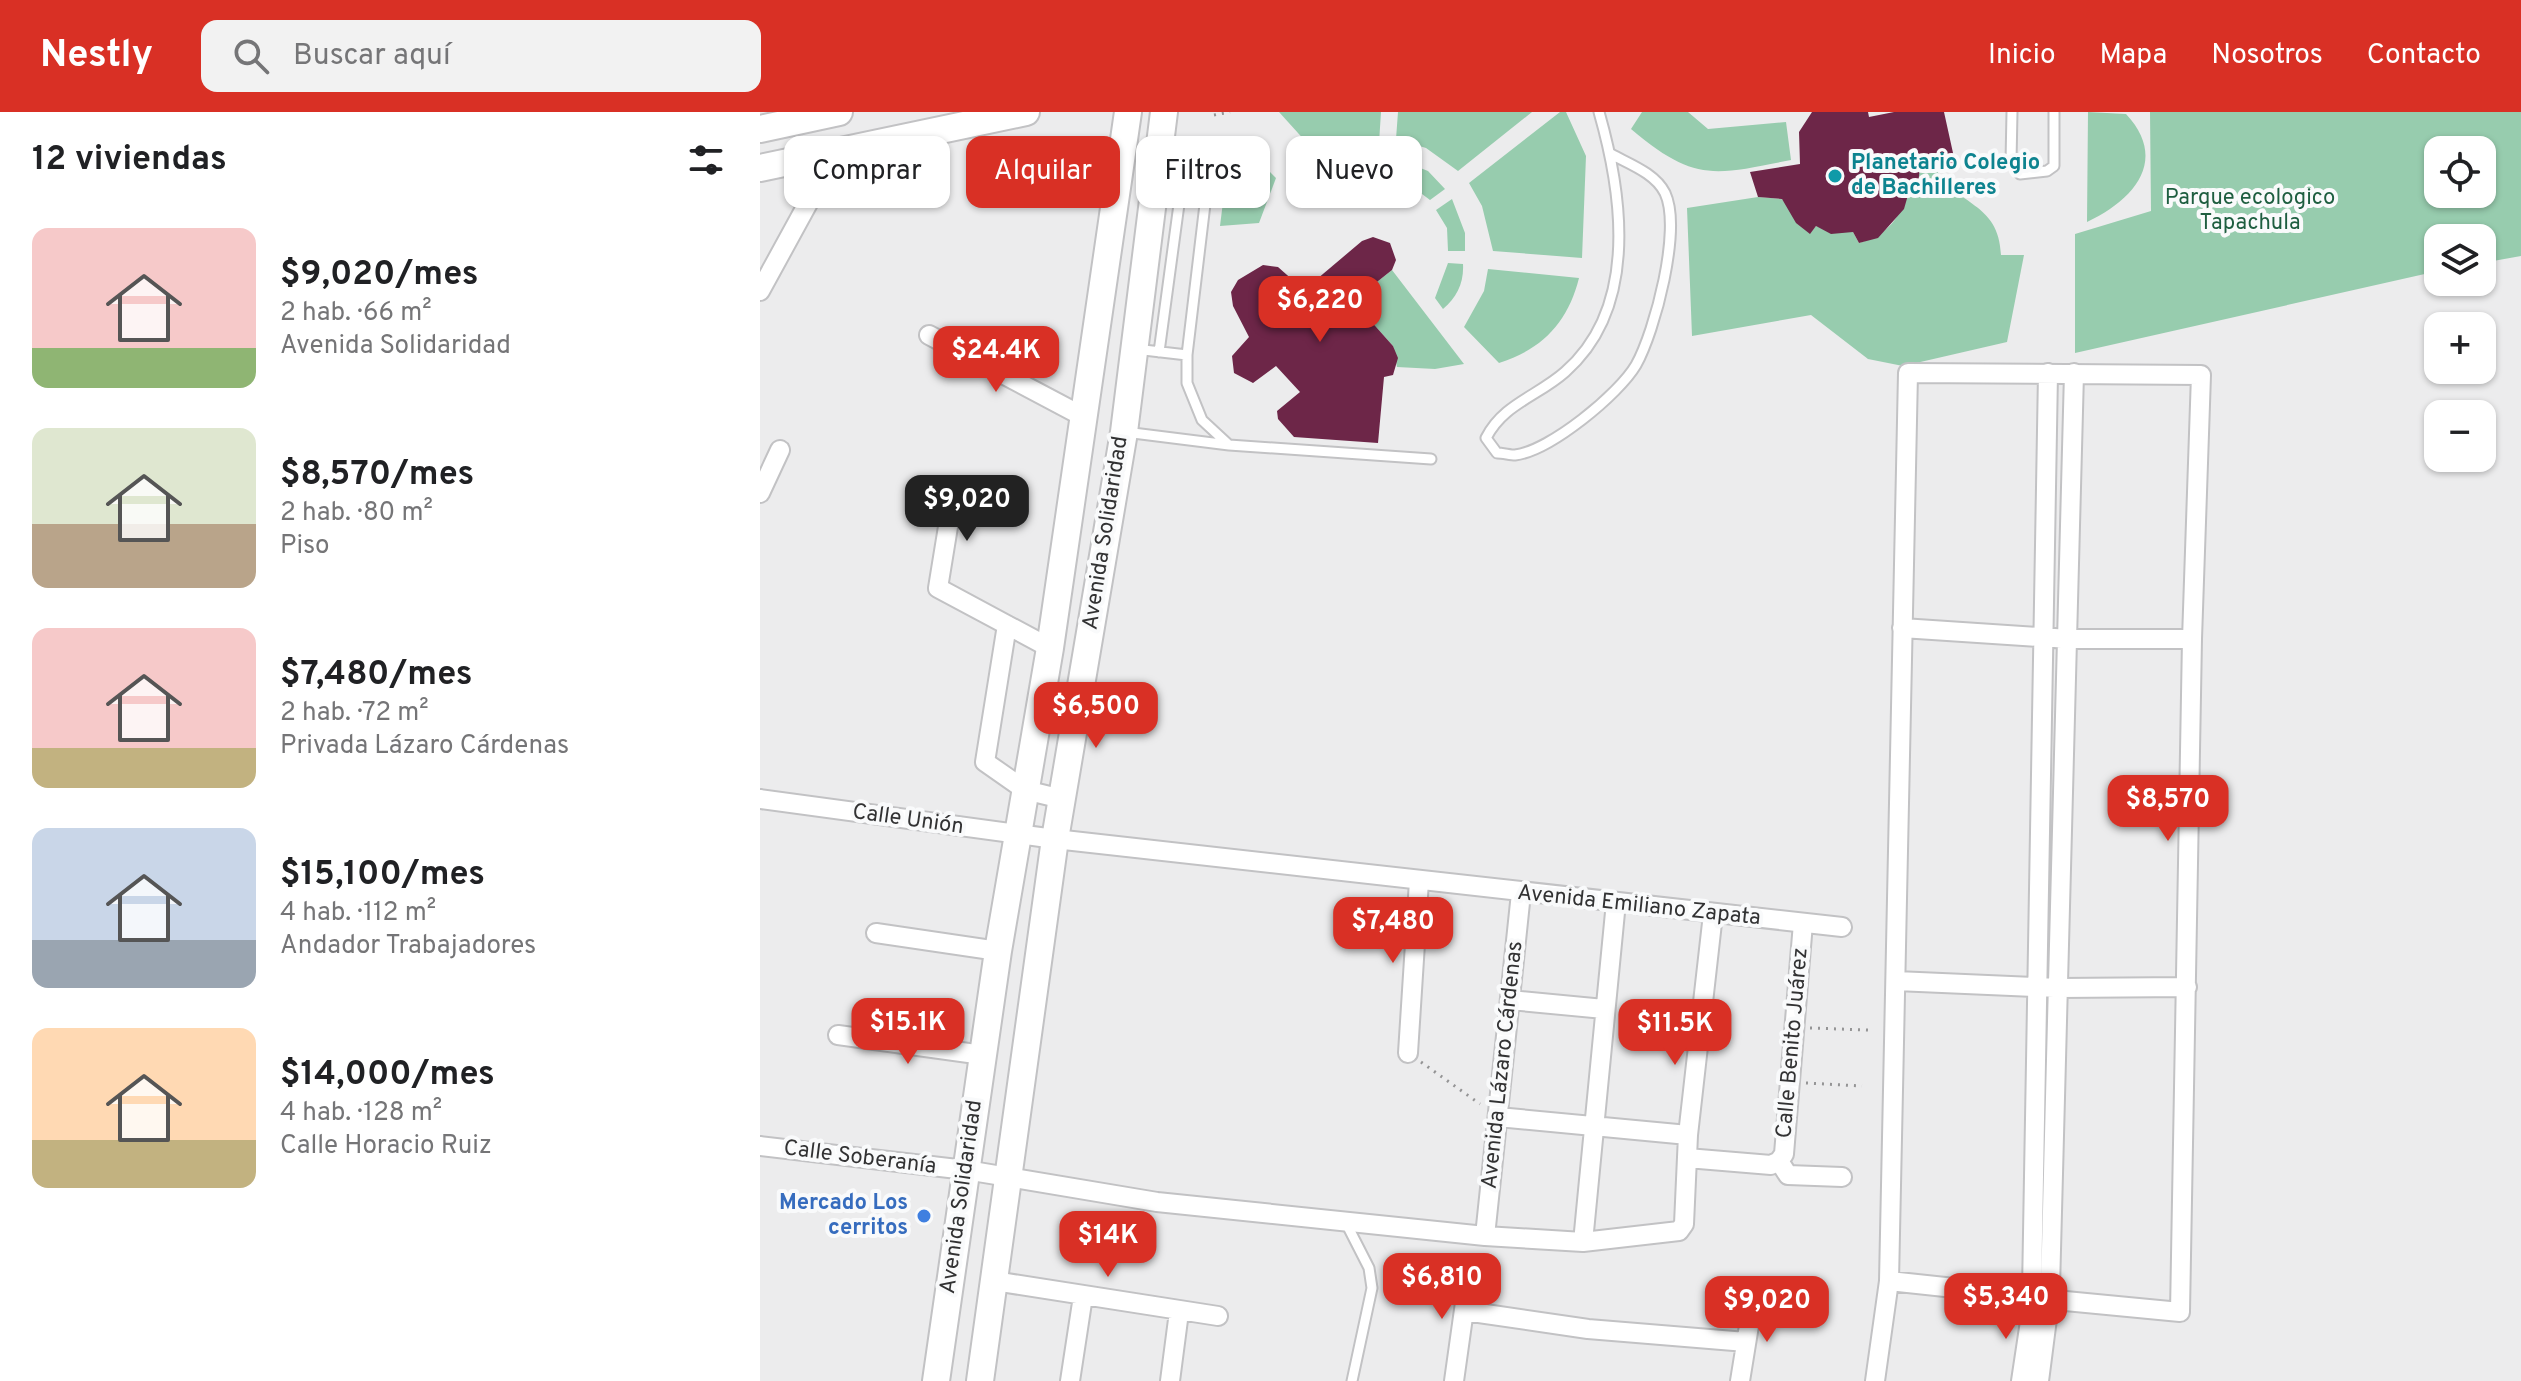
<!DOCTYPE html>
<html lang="es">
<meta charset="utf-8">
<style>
body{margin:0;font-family:Overpass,sans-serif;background:#f2f2f2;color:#202124;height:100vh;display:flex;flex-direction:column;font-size:30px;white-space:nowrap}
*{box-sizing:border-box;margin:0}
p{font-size:26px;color:#757577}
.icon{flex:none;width:44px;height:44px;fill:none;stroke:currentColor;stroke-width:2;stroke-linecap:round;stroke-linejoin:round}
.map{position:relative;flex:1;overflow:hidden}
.drawer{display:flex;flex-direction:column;background:#fff;width:760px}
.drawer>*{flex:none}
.top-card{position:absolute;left:24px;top:24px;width:760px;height:72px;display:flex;gap:16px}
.tools{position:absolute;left:1664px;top:24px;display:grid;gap:16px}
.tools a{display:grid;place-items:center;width:72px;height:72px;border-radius:16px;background:#fff;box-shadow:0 2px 6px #0004;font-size:40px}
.price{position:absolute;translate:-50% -68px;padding:0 18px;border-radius:16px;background:#d93025;color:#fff;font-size:26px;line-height:52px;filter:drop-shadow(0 2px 4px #0008)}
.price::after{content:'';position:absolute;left:50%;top:48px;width:24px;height:18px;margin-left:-12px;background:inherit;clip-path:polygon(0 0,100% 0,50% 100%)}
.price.active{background:#222;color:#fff}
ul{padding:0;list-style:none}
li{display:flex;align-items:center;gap:24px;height:200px;padding:0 32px}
li span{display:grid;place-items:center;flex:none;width:224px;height:160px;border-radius:16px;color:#555}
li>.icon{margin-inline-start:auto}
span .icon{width:96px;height:96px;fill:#fffc;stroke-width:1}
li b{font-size:34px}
h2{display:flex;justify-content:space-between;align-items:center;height:96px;padding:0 32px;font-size:34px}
.tag{padding:0 28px;border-radius:16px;background:#fff;box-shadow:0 2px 6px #0004;font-size:28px;line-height:72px}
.tag.active{background:#d93025;color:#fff}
header{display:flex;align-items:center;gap:48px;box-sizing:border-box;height:112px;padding:0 40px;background:#d93025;color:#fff}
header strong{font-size:38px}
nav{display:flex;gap:44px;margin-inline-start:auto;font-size:28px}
.search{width:560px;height:72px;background:#f2f2f2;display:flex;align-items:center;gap:20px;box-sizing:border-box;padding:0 28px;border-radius:16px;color:#757577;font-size:30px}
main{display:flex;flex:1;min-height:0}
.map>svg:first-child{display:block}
.green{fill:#97ccae;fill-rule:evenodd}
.building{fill:#6d2648}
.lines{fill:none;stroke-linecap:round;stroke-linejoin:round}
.service-casing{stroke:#c2c2c4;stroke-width:13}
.minor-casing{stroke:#c2c2c4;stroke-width:22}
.secondary-casing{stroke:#c2c2c4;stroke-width:30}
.path{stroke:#949495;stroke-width:3;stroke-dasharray:2 6;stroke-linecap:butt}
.service{stroke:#fff;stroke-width:9}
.minor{stroke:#fff;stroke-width:18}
.secondary{stroke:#fff;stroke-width:26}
.culture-dot{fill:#0f9aa8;stroke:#f9fafb;stroke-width:3}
.shop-dot{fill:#3f7fe0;stroke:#f9fafb;stroke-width:3}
.labels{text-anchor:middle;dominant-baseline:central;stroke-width:8;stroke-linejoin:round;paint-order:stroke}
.culture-label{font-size:22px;font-weight:bold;fill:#0d838f;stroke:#f9fafb;text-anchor:start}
.park-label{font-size:22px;fill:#1e5e40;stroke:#f9fafb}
.street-label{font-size:22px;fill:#323233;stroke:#f9fafb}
.shop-label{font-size:22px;font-weight:bold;fill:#366cbe;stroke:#f9fafb;text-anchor:end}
</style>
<header>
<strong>Nestly</strong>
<div class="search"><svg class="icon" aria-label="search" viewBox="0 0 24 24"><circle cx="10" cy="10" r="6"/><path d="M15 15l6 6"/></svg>Buscar aquí</div>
<nav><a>Inicio</a><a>Mapa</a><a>Nosotros</a><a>Contacto</a></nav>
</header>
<main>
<section class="drawer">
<h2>12 viviendas<svg class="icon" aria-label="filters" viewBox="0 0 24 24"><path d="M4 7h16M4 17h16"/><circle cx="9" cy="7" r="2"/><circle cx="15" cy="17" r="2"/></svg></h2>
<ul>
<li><span style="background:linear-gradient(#f6c9c9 75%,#8fb573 0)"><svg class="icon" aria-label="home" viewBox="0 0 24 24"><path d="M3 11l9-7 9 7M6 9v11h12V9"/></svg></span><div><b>$9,020/mes</b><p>2 hab. · 66 m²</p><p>Avenida Solidaridad</p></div></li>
<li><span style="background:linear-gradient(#dfe7d0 60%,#b9a48a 0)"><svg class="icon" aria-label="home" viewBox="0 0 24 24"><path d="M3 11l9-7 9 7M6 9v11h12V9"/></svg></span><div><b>$8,570/mes</b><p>2 hab. · 80 m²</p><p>Piso</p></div></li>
<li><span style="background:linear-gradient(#f6c9c9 75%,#c2b280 0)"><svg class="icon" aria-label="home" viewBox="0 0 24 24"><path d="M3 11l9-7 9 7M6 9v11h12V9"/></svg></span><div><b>$7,480/mes</b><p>2 hab. · 72 m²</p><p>Privada Lázaro Cárdenas</p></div></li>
<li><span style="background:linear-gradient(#c9d6e8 70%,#9aa5b1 0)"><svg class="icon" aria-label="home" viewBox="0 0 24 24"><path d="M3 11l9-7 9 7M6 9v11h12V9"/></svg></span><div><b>$15,100/mes</b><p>4 hab. · 112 m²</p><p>Andador Trabajadores</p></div></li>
<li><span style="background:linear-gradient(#ffd9b3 70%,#c2b280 0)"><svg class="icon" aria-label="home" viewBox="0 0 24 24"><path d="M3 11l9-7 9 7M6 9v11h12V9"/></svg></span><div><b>$14,000/mes</b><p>4 hab. · 128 m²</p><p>Calle Horacio Ruiz</p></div></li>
</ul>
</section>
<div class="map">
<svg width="1761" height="1269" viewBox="0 0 1761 1269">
<rect width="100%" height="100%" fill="#ececed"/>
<path class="green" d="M 519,0 L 621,0 L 619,31 L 597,29 L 557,42 Z
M 638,0 L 772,0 L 698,59 L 666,36 L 636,27 Z
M 800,0 L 806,0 L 826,44 L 822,146 L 733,139 L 722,94 L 709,71 Z
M 882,0 L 928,0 L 948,17 L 1026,10 L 1031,48 C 954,63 935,71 871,17 Z
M 1328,0 L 1366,2 C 1409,48 1374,88 1327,110 Z
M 1390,0 L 1761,0 L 1761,144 L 1722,151 L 1722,126 L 1678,126 L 1678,159 L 1315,241 L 1315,122 L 1391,99 ZM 1678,38 L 1722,38 L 1722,82 L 1678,82 Z
M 632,45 L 668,59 L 685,77 L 670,88 L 654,76 L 630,68 Z
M 599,48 L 614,48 L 615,66 L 581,74 L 568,60 Z
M 504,54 L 516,66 L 499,111 L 460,114 L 464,82 Z
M 1174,54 C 1196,95 1239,89 1241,143 L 1264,143 L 1247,230 L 1143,254 L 1108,247 L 1051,203 L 932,224 L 927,96 L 998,85 L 1022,87 L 1050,121 L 1056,114 L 1093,120 L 1099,131 C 1133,121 1143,101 1149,68 L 1158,72 L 1160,56 Z
M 692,87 L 705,121 L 705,139 L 688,139 L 687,116 L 676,98 Z
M 688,151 L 703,152 C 704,171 697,185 683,197 L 675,186 Z
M 728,157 L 819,166 C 808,210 783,237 739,251 L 704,215 L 724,179 Z
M 632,158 L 704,252 L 675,257 L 637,255 L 633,234 L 593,189 Z"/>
<path class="building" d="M 1052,0 L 1108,0 L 1109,5 L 1134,0 L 1184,0 L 1195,50 L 1160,56 L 1158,72 L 1152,69 L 1144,97 L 1118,126 L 1099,131 L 1093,120 L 1071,122 L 1056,114 L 1050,122 L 1036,111 L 1022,87 L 998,85 L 990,60 L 1040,52 L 1039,20 Z
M 613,125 L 630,131 L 636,148 L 632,158 L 593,189 L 633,234 L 638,246 L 633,263 L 624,265 L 618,331 L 534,325 L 518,307 L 517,299 L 540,280 L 516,254 L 493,271 L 474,261 L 472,244 L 489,225 L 473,194 L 471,180 L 478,168 L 503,153 L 518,155 L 544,178 L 602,129 Z"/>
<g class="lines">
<defs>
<path id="service" d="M 839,0 C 863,84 878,196 805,260 C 778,284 743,292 726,326 L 737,341 C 743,341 750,343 755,343 C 790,339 859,282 876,253 C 895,219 922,117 905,81 C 895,61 869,52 851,42
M 1252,0 L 1251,50 L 1260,62 L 1287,59 L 1294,54 L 1294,0
M 403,37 C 426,49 438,58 446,84 L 427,243 L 427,271 L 442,308 L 469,333 L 671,347
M 375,237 L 427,243
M 399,240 L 425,48
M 365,320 L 469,333
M 585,1109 L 609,1156 L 612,1176 L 592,1269"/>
<path id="minor" d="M 0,179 L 76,40
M 169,223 L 322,304
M 194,378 L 178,476 L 290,536
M 0,381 L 20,338
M 247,513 L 225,650 L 265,678 L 302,687
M 1142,516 L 1309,527 L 1432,527
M 0,687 L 295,727 L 1082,815
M 116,821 L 238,839
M 1136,869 L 1299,876 L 1427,875
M 750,888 L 844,897
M 78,923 L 223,943
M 648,941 L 659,769
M 738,1005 L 928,1023
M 0,1034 L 206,1058 L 397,1090 L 725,1124 L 823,1130 L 919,1119 L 924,1112 L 928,1023 L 953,802
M 927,1046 L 1011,1053 L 1019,1049
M 1019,1049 L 1024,1042 L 1043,811
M 1019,1049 L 1028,1063 L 1082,1065
M 725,1124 L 761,781
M 823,1130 L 856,790
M 234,1169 L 458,1204
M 1129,1169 L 1269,1184
M1269 1187a13 13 0 1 1 26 0a13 13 0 1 1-26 0Z
M 1290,1176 L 1314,261
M 1272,1179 L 1288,261
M 705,1199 L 828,1217 L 986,1230
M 310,1269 L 323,1184
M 410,1269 L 419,1200
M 694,1269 L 710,1155
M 980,1269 L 993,1189
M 1115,1269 L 1129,1169 L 1148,261 L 1441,263 L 1432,527 L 1420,1200 L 1295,1188
M 1261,1269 L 1272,1196
M 1279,1269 L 1288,1199"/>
<path id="secondary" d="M 0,17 L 79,0
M 0,56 L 266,0
M 176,1269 L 238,839 L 290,536 L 368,0
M 220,1269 L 295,727 L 364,320 L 404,0"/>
</defs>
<use href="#service" class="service-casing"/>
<use href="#minor" class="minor-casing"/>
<use href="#secondary" class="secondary-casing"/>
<path class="path" d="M 454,3 L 470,0
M 1050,916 L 1108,918
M 661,950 L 720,992
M 1046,971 L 1102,974"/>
<use href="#service" class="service"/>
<use href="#minor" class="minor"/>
<use href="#secondary" class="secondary"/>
</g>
<circle class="culture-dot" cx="1075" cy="64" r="8"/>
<circle class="shop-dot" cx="164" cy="1104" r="8"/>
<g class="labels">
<g class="culture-label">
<text x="1091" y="51">Planetario Colegio<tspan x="1091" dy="25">de Bachilleres</tspan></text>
</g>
<g class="park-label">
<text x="1490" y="86">Parque ecologico<tspan x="1490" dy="25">Tapachula</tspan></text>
</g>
<g class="street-label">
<text transform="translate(346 421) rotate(-81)">Avenida Solidaridad</text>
<text transform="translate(148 708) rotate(8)">Calle Unión</text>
<text transform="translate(879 794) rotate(6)">Avenida Emiliano Zapata</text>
<text transform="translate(1033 931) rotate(-85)">Calle Benito Juárez</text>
<text transform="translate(743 953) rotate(-84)">Avenida Lázaro Cárdenas</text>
<text transform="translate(100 1046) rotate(7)">Calle Soberanía</text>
<text transform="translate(202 1085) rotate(-82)">Avenida Solidaridad</text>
</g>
<g class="shop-label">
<text x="148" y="1091">Mercado Los<tspan x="148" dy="25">cerritos</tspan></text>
</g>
</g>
</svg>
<div class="tools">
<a><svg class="icon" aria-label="locate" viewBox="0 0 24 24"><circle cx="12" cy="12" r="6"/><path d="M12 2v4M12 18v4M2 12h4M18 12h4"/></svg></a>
<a><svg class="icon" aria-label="layers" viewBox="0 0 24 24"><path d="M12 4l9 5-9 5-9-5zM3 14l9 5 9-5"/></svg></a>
<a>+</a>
<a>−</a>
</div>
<b class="price" style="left:560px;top:232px">$6,220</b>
<b class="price" style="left:236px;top:282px">$24.4K</b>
<b class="price active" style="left:207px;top:431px">$9,020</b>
<b class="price" style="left:336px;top:638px">$6,500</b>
<b class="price" style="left:1408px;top:731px">$8,570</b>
<b class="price" style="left:633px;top:853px">$7,480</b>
<b class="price" style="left:148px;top:954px">$15.1K</b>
<b class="price" style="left:915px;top:955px">$11.5K</b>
<b class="price" style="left:348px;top:1167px">$14K</b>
<b class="price" style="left:682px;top:1209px">$6,810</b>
<b class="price" style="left:1246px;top:1229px">$5,340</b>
<b class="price" style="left:1007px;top:1232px">$9,020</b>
<div class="top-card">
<a class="tag">Comprar</a>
<a class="tag active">Alquilar</a>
<a class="tag">Filtros</a>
<a class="tag">Nuevo</a>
</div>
</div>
</main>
